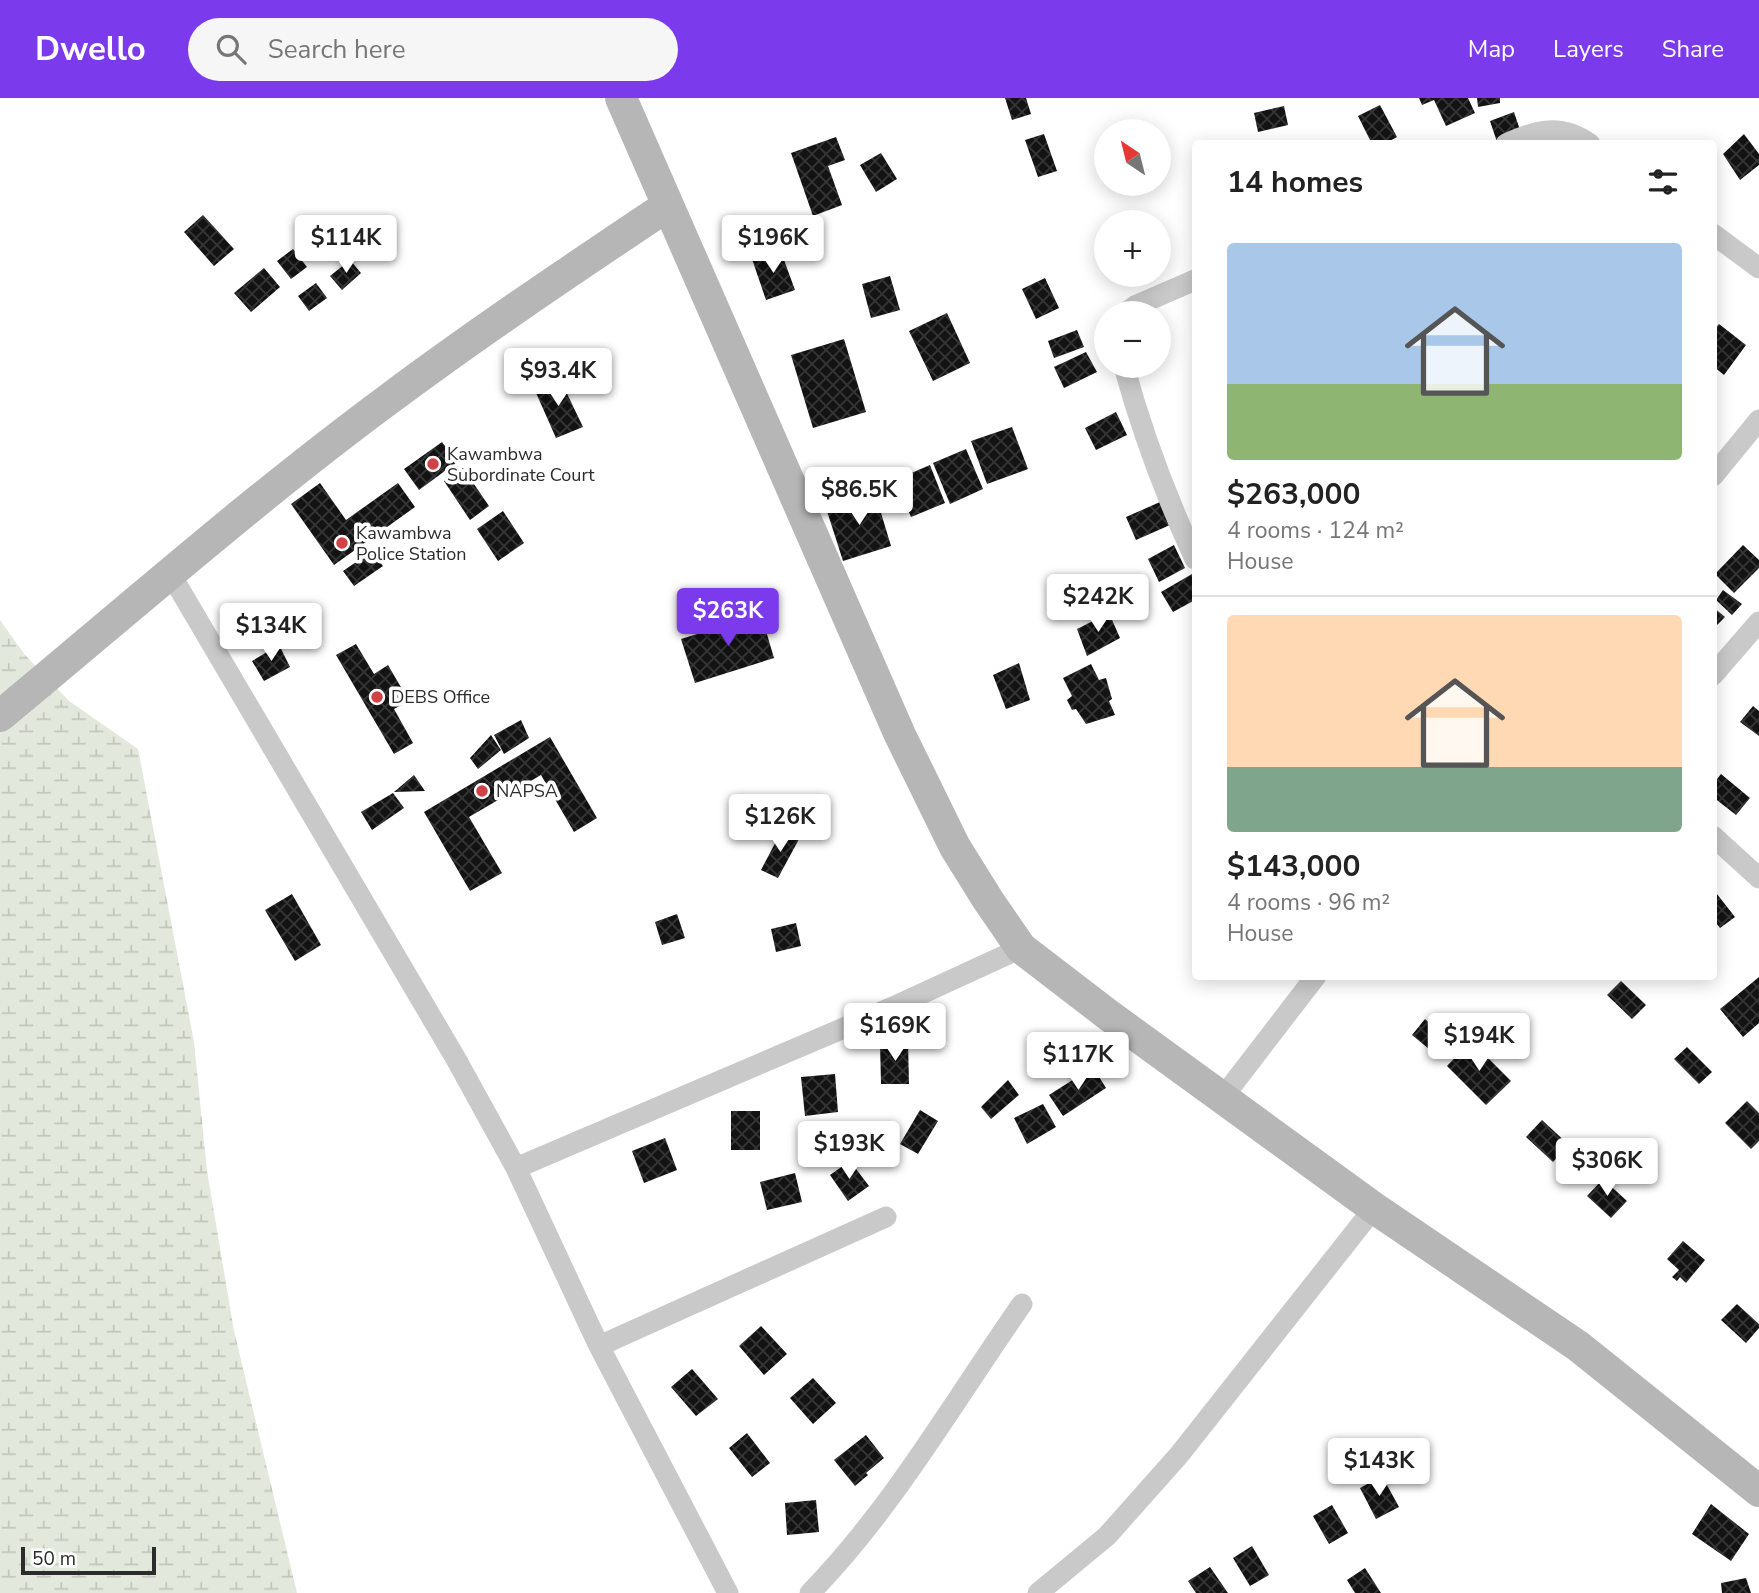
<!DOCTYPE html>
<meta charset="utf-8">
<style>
body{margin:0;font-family:"Nunito Sans",sans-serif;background:#f6f6f6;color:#222;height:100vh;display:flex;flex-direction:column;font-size:26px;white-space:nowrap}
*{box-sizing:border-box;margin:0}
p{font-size:23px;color:#767676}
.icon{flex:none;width:38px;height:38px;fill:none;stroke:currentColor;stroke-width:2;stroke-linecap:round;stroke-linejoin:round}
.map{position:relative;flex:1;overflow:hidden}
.drawer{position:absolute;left:1192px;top:42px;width:525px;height:840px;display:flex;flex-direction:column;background:#fff;border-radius:7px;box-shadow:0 4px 18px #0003}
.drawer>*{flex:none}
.needle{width:46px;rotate:325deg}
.tools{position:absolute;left:1094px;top:21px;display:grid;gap:14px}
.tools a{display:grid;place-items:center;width:77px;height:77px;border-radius:50%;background:#fff;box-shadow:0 4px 18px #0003;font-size:35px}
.scale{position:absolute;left:21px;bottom:18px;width:135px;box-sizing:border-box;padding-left:7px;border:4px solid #2c2c2c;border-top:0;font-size:19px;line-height:24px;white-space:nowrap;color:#2c2c2c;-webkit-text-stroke:5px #fff;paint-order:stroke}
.price{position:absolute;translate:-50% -60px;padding:0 16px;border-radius:7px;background:#fff;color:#222;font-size:23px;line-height:46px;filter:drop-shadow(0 2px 4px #0008)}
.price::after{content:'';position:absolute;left:50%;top:42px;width:21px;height:16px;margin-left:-10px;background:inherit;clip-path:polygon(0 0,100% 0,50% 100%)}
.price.active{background:#7c3aed;color:#fff}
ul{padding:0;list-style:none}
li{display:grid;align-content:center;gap:14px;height:371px;padding:0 35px}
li+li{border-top:2px solid #e0e0e0}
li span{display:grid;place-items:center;height:217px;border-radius:7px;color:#555}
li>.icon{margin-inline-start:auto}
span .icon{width:126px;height:126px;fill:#fffc;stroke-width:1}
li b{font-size:30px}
h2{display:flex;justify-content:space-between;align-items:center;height:84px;padding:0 35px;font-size:30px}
header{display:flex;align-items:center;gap:42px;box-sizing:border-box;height:98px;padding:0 35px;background:#7c3aed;color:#fff}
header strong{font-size:33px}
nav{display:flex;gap:38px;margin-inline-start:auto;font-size:24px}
.search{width:490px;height:63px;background:#f6f6f6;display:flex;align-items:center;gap:18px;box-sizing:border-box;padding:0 24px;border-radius:38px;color:#767676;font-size:26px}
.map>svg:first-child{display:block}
.wetland{fill:url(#wetland-marsh)}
.building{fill:url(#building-cross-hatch)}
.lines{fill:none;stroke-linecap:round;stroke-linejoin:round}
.minor{stroke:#c9c9c9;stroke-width:21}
.secondary{stroke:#b6b6b6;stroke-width:32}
.poi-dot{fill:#d04245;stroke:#fff;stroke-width:2.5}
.labels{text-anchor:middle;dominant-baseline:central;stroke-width:7;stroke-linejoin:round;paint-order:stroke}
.poi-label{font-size:18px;fill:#2c2c2c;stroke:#fff;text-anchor:start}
</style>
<header>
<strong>Dwello</strong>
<div class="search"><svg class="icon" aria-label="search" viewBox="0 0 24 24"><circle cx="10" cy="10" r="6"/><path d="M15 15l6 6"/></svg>Search here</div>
<nav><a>Map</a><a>Layers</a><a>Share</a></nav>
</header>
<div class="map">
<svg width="1759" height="1495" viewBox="0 0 1759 1495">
<defs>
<pattern id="wetland-marsh" width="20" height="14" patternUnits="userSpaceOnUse" patternTransform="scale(1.75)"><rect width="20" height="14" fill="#e2e8db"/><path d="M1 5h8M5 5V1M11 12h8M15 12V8" fill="none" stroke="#c2c7bc"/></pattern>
<pattern id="building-cross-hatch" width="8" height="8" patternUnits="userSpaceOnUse" patternTransform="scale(1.75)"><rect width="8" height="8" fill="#131313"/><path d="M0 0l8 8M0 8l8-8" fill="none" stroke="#363636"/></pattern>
</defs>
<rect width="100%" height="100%" fill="#fff"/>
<path class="wetland" d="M 0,522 L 25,557 L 69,603 L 138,651 L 194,944 L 207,1073 L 234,1233 L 297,1495 L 0,1495 Z"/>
<path class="building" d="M 1005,0 L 1026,0 L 1031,16 L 1012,22 Z
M 1419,0 L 1468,0 L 1475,15 L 1446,28 L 1434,2 L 1422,7 Z
M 1477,0 L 1500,0 L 1500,5 L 1478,9 Z
M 1380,7 L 1397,39 L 1384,46 L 1372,46 L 1358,18 Z
M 1284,8 L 1288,27 L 1258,34 L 1254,15 Z
M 1514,14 L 1521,35 L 1497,44 L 1490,23 Z
M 1044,36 L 1057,73 L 1038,79 L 1025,42 Z
M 1744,36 L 1759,56 L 1759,67 L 1740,82 L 1723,56 Z
M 836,39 L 845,62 L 828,68 L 842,107 L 813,118 L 791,55 Z
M 881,55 L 897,81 L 876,94 L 860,67 Z
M 203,117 L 234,151 L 214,168 L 184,134 Z
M 293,151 L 307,169 L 291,181 L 277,163 Z
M 780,151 L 795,192 L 766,202 L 752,161 Z
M 350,162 L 361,175 L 342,192 L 330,178 Z
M 264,170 L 280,189 L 251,214 L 234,195 Z
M 890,178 L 900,212 L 871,220 L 862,186 Z
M 1045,180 L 1059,210 L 1036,221 L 1022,191 Z
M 316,185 L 327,200 L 309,213 L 298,198 Z
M 947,215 L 970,265 L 933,283 L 909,233 Z
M 1719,226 L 1746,247 L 1724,277 L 1713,268 L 1713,233 Z
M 1077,232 L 1084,249 L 1054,260 L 1048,243 Z
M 844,241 L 866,314 L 813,330 L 791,257 Z
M 1086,254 L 1097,274 L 1064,290 L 1054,269 Z
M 560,281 L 583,329 L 556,340 L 533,288 Z
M 1116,314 L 1127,337 L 1096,352 L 1085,330 Z
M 1012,329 L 1028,371 L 987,386 L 971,343 Z
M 442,344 L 457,364 L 419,392 L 404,371 Z
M 966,351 L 983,391 L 950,406 L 933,365 Z
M 930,367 L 945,405 L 911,419 L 895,382 Z
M 463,370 L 489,408 L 470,422 L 444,383 Z
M 320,385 L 346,422 L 398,385 L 415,409 L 334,467 L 291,406 Z
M 875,395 L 891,448 L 843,463 L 826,410 Z
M 1160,404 L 1170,427 L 1136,442 L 1126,419 Z
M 503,413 L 524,445 L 498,463 L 477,431 Z
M 1174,447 L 1185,470 L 1159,484 L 1148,461 Z
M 1743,447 L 1759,462 L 1759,470 L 1734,495 L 1715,476 Z
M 372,453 L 383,468 L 354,488 L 343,473 Z
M 1192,476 L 1195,481 L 1195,502 L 1173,514 L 1161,494 Z
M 1723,492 L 1742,506 L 1732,517 L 1716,502 Z
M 1713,509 L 1725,519 L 1713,531 Z
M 1109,515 L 1120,540 L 1087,558 L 1077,531 Z
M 761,516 L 774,560 L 695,585 L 681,541 Z
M 356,546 L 374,576 L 388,567 L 409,603 L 394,611 L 413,645 L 394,656 L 336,557 Z
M 279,547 L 290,569 L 264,583 L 252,563 Z
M 1019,565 L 1030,602 L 1006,611 L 993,577 Z
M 1091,566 L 1099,582 L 1106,580 L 1112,601 L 1109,603 L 1115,617 L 1086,626 L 1076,611 L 1072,612 L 1067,602 L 1072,598 L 1063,580 Z
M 1753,608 L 1759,613 L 1759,638 L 1740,624 Z
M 521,622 L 529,640 L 504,656 L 494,637 Z
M 491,637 L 501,652 L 478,671 L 470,660 Z
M 550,639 L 597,720 L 574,734 L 541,677 L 469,719 L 502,775 L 470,793 L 424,714 Z
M 1721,676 L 1750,700 L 1736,717 L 1713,699 L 1713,686 Z
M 414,677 L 425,693 L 394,694 Z
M 393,695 L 404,710 L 372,732 L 361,714 Z
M 782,732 L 799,741 L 778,780 L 761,772 Z
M 1713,791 L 1735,819 L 1720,830 L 1713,821 Z
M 292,796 L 321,847 L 295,863 L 265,812 Z
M 677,816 L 685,840 L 662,847 L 655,824 Z
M 796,825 L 801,848 L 776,854 L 771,831 Z
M 1759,879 L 1759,925 L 1743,939 L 1720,911 Z
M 1621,883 L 1646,907 L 1632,921 L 1607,897 Z
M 1425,921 L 1448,941 L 1435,956 L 1412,937 Z
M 1471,943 L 1511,983 L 1486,1007 L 1447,968 Z
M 908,944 L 909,986 L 881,986 L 880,945 Z
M 1078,946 L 1087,960 L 1051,979 L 1044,963 Z
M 1687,949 L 1712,974 L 1699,986 L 1674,961 Z
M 1093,969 L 1106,990 L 1063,1018 L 1049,997 Z
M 835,976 L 838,1014 L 805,1018 L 801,979 Z
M 1008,982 L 1019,997 L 991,1021 L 981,1009 Z
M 1747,1003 L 1759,1015 L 1759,1043 L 1751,1051 L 1725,1025 Z
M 1043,1006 L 1056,1029 L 1027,1046 L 1014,1020 Z
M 920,1012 L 938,1023 L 918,1056 L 900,1046 Z
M 731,1013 L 760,1013 L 760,1052 L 731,1052 Z
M 1542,1022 L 1569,1047 L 1553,1064 L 1526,1039 Z
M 665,1040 L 677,1072 L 644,1085 L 632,1053 Z
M 850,1063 L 869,1088 L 848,1103 L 830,1077 Z
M 795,1075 L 802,1104 L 767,1112 L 760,1084 Z
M 1603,1081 L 1627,1103 L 1611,1120 L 1587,1098 Z
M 1683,1143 L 1705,1162 L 1686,1185 L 1680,1179 L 1677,1183 L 1672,1179 L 1679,1172 L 1667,1161 Z
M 1737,1206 L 1759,1226 L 1759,1230 L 1746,1245 L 1721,1222 Z
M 761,1228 L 787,1256 L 764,1277 L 739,1248 Z
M 692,1271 L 718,1301 L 696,1318 L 671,1289 Z
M 813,1280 L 836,1305 L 813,1326 L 790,1300 Z
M 747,1335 L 770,1365 L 752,1379 L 729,1350 Z
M 866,1337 L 884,1360 L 866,1375 L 868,1377 L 855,1388 L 834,1362 Z
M 1382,1378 L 1399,1409 L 1376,1421 L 1360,1390 Z
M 816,1402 L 819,1434 L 787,1437 L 785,1405 Z
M 1711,1406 L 1749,1436 L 1731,1463 L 1692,1436 Z
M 1332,1407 L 1348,1435 L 1329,1446 L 1313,1418 Z
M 1252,1448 L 1269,1477 L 1250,1488 L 1233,1460 Z
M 1210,1469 L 1228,1495 L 1196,1495 L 1188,1483 Z
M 1365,1470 L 1381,1495 L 1355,1495 L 1347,1482 Z
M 1746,1480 L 1751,1495 L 1722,1495 L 1721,1485 Z"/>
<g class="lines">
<path class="minor" d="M 1506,46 C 1536,32 1561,25 1590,46
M 1713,136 L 1759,170
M 1126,215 L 1135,208 L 1195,182
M 1124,268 C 1142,335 1166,398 1195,461
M 1713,378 L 1759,322
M 170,475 L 456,961 L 516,1070 L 599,1248 L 728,1495
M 1713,577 L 1759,524
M 1713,738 L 1759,780
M 1223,999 L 1316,878
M 516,1070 L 893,909 L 1021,850
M 599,1248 L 886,1119
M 810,1495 C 893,1410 954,1303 1022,1206
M 1038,1495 L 1107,1438 L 1179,1357 L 1374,1110"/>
<path class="secondary" d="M 621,0 L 900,637 L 955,749 L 988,802 L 1021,850 L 1107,916 L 1374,1110 L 1578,1248 L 1759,1393
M 0,618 C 129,511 255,400 389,301 C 480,233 573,171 667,108"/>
</g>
<g class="poi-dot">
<circle cx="433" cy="366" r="7"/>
<circle cx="342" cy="445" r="7"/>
<circle cx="377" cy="599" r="7"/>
<circle cx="482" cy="693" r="7"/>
</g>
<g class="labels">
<g class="poi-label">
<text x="447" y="356">Kawambwa<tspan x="447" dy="21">Subordinate Court</tspan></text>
<text x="356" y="435">Kawambwa<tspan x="356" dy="21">Police Station</tspan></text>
<text x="391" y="599">DEBS Office</text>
<text x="496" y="693">NAPSA</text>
</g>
</g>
</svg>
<div class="tools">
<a><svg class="needle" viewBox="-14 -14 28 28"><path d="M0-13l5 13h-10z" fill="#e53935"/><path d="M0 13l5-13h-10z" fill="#767676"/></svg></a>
<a>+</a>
<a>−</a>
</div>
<div class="scale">50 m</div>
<b class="price" style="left:346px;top:177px">$114K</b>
<b class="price" style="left:773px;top:177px">$196K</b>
<b class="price" style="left:558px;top:310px">$93.4K</b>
<b class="price" style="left:859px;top:429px">$86.5K</b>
<b class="price" style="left:1098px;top:536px">$242K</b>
<b class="price active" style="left:728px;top:550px">$263K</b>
<b class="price" style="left:271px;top:565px">$134K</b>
<b class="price" style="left:780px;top:756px">$126K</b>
<b class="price" style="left:895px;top:965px">$169K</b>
<b class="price" style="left:1479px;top:975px">$194K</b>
<b class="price" style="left:1078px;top:994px">$117K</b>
<b class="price" style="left:849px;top:1083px">$193K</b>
<b class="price" style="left:1607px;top:1100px">$306K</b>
<b class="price" style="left:1379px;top:1400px">$143K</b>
<section class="drawer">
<h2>14 homes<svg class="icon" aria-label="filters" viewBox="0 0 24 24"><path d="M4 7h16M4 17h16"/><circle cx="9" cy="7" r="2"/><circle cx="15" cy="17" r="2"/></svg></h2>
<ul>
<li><span style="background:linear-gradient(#a9c7e8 65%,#8fb573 0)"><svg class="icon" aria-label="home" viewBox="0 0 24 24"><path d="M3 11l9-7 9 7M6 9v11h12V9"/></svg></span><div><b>$263,000</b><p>4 rooms · 124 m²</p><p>House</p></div></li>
<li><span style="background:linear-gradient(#ffd9b3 70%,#7fa58c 0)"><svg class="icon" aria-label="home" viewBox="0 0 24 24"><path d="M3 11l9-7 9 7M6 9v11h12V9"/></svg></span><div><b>$143,000</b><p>4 rooms · 96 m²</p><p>House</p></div></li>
</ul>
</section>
</div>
